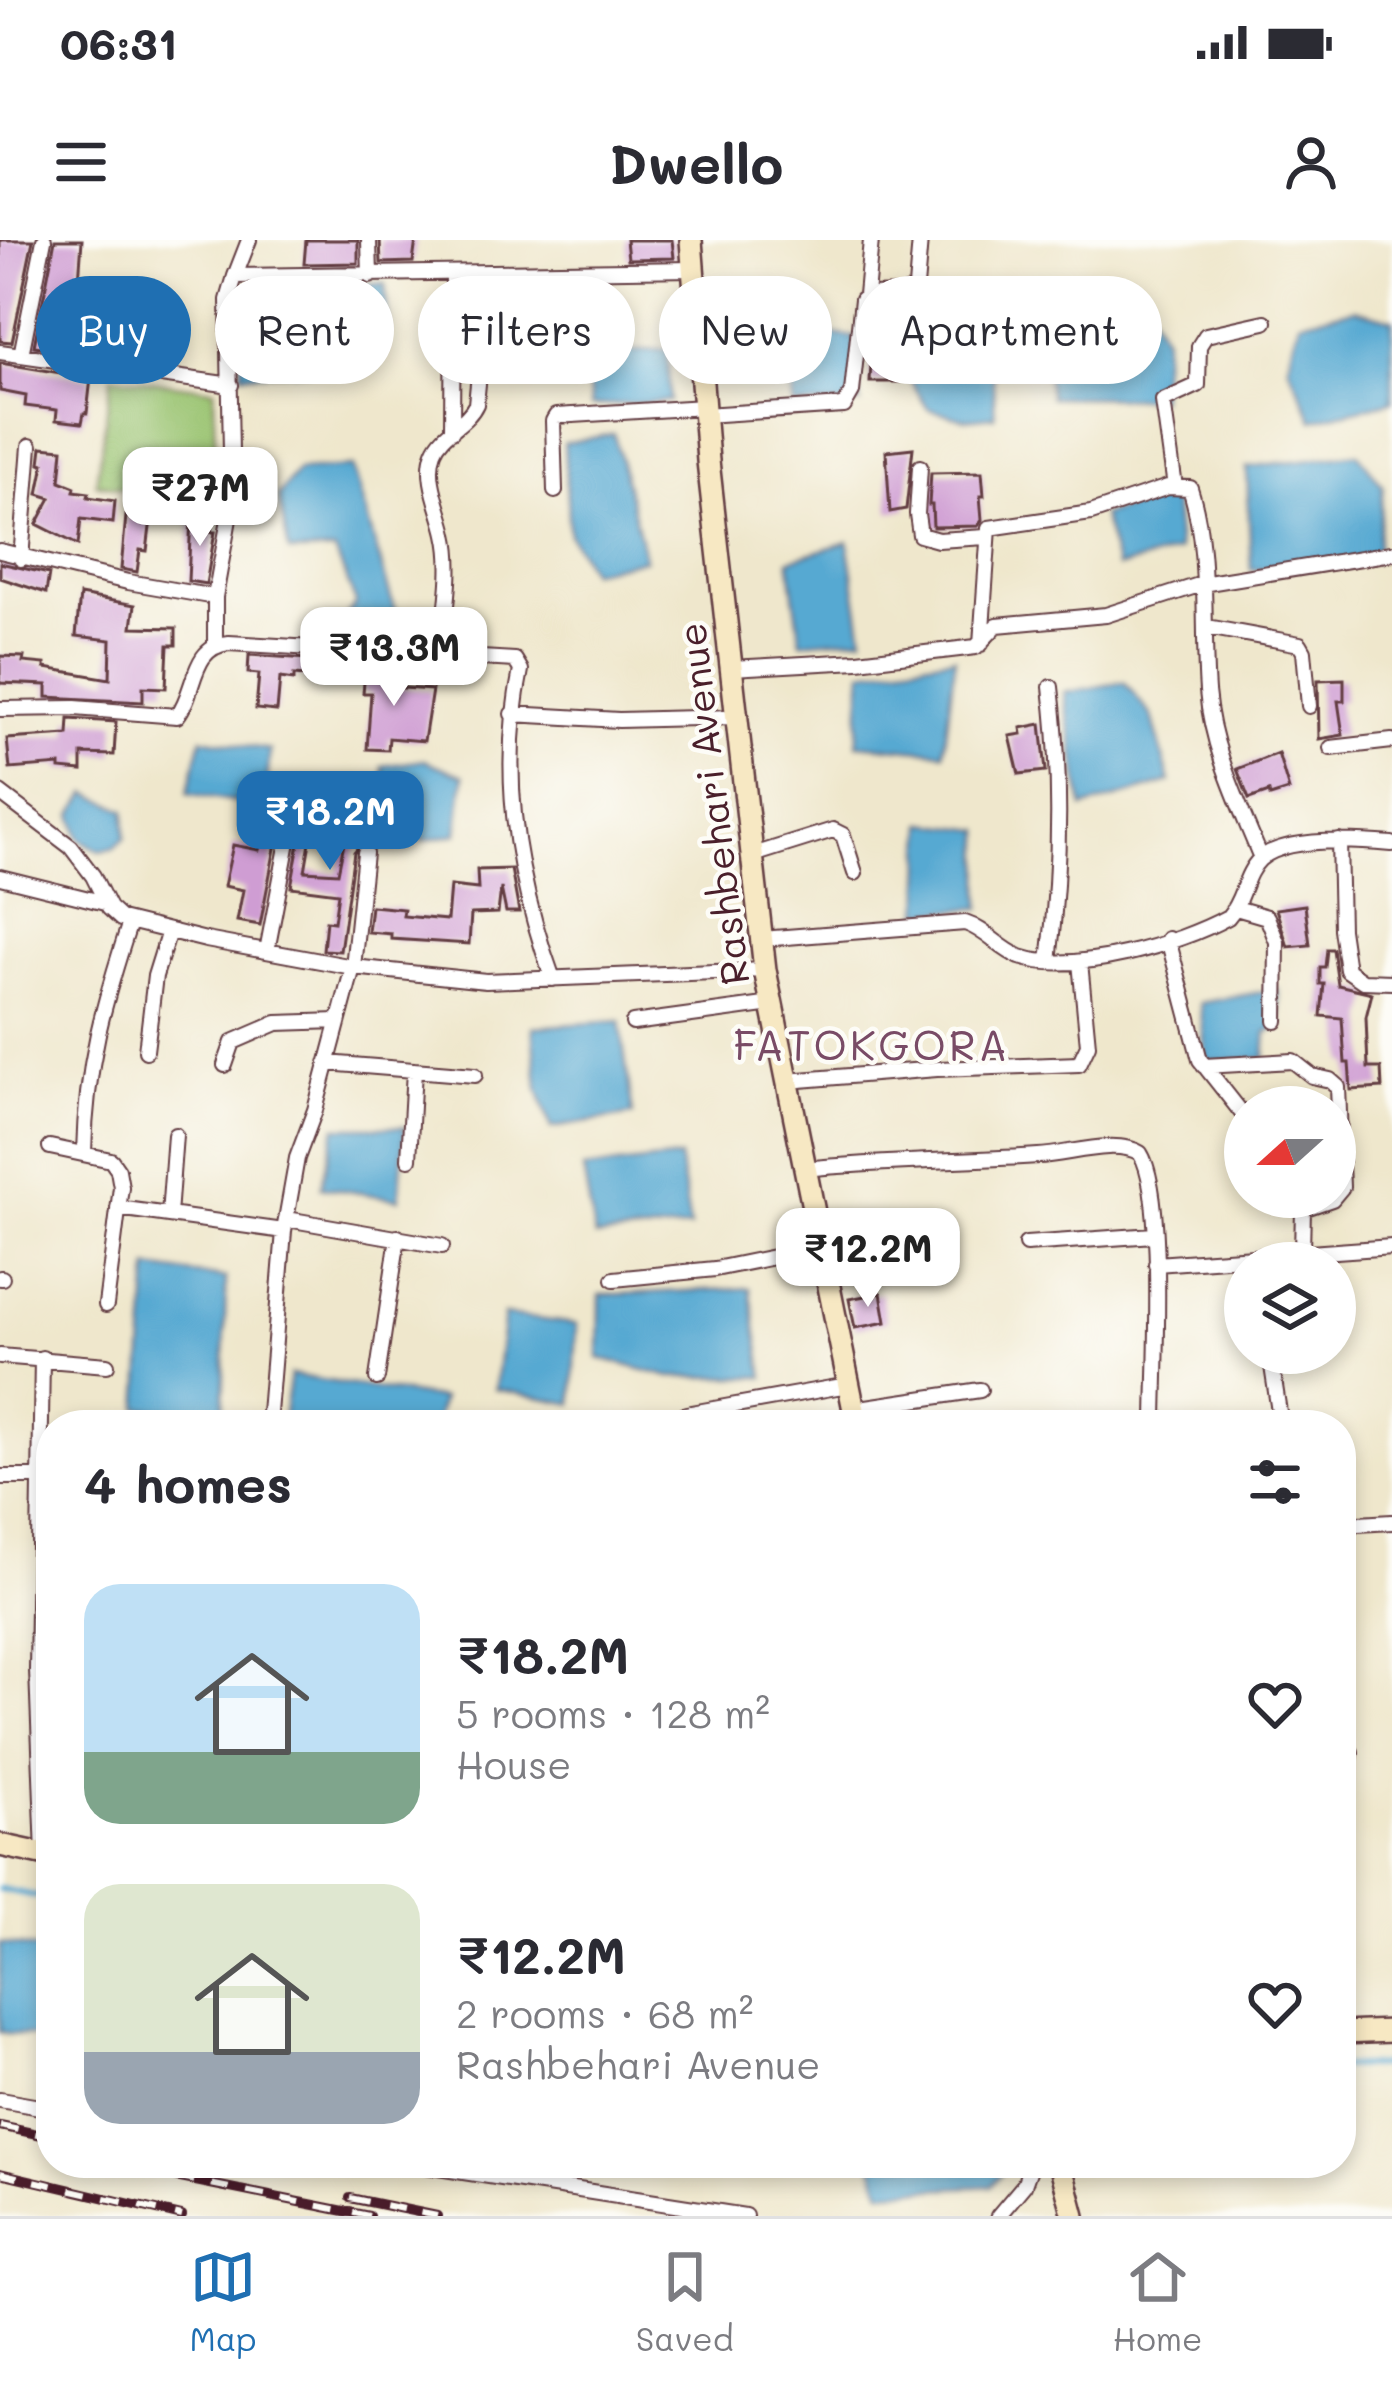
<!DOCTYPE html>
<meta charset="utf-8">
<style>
body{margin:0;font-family:Mali,sans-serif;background:#f2f2f3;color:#2b2b33;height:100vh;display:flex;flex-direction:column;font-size:45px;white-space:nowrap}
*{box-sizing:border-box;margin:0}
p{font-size:39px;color:#7c7c81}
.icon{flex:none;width:66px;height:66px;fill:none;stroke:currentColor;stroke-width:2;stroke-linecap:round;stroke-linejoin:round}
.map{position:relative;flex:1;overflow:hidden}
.panel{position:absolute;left:36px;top:1170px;width:1320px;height:768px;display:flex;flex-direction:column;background:#fff;border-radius:48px;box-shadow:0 6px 18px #0003}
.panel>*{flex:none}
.banner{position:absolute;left:36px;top:36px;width:1320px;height:108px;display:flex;gap:24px}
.needle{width:78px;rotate:249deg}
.buttons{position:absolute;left:1224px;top:846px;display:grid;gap:24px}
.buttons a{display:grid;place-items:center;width:132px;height:132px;border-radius:50%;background:#fff;box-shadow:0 6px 18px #0003;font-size:60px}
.price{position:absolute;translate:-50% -102px;padding:0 27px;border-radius:24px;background:#fff;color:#222;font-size:39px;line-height:78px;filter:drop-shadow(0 3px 6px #0008)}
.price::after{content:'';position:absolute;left:50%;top:72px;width:36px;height:27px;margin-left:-18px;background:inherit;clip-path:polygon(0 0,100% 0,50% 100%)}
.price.on{background:#1f6fb2;color:#fff}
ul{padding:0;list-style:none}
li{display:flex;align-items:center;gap:36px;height:300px;padding:0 48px}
li span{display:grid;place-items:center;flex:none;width:336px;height:240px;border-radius:36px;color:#555}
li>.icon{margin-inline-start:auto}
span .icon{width:144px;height:144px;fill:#fffc;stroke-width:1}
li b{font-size:51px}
h2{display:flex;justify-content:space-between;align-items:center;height:144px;padding:0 48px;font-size:51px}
.chip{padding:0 42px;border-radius:54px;background:#fff;box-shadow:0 6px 18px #0003;font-size:42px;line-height:108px}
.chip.on{background:#1f6fb2;color:#fff}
.status{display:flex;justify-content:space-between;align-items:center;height:84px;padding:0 60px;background:#fff;direction:ltr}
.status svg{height:33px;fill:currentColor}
header{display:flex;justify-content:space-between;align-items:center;height:156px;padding:0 48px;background:#fff;font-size:54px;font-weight:700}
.tab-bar{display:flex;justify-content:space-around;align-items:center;height:168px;border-top:3px solid #e1e1e2;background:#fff;font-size:33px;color:#7c7c81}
.tab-bar a{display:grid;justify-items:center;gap:6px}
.tab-bar .on{color:#1f6fb2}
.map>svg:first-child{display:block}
.green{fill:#98c26e;stroke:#71704c;stroke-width:3}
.water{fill:#56a9d2;stroke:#50647e;stroke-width:3}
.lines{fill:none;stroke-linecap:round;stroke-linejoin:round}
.stream{stroke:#56a9d2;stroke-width:6}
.building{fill:#cf9dd3}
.street-casing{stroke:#633d43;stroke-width:18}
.secondary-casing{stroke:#633d43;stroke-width:26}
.street{stroke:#fff;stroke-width:14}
.secondary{stroke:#f7e8c3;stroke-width:21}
.rail-casing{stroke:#4a1f2b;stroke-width:10}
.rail{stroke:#fdfcf7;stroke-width:6;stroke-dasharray:18;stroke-linecap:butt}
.labels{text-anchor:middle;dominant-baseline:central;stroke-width:9;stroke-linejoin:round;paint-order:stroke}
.street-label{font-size:39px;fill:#4a1f2b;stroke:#fdfcf7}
.neighbourhood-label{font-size:42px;letter-spacing:3px;fill:#794b66;stroke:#fdfcf7}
</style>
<div class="status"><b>06:31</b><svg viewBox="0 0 49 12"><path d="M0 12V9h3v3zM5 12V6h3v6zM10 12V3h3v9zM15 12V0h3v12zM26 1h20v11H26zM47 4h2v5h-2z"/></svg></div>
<header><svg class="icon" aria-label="menu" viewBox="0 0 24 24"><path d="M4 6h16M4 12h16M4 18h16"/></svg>Dwello<svg class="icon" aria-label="person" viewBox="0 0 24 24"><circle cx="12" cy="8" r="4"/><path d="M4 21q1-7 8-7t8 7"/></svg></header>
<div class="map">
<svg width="1392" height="1976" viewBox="0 0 1392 1976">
<rect width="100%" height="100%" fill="#fdfcf7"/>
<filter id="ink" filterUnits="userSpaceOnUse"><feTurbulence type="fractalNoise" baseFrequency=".00833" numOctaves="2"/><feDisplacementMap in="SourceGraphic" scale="24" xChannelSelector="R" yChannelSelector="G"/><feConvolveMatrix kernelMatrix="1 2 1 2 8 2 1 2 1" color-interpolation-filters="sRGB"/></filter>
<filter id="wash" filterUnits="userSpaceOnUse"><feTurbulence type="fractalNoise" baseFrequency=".004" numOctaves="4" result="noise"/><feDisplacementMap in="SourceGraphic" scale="48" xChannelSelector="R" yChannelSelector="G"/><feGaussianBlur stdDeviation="2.7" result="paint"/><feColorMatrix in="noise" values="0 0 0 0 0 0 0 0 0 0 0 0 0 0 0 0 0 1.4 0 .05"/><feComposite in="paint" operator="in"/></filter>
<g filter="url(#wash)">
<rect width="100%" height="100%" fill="#efe7cc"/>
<path class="green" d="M 112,136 L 214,149 L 216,267 L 96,243 Z"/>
<path class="water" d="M 1071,43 L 1144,57 L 1164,98 L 1159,158 L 1050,157 L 1040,103 Z
M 385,44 L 389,91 L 366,118 L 308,131 L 242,134 L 241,70 L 262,46 Z
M 1355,69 L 1392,79 L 1392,161 L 1313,180 L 1288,125 L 1299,81 Z
M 788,88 L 854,97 L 861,163 L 793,166 Z
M 919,99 L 991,103 L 995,176 L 964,179 L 928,169 L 906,134 Z
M 667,109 L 670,161 L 591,166 L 588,136 L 606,113 Z
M 614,194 L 645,319 L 590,331 L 569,294 L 564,203 Z
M 1358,213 L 1383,246 L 1376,321 L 1251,330 L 1247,227 Z
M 352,227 L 397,378 L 353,398 L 346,377 L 356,363 L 335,311 L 289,312 L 278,256 L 298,230 Z
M 1173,256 L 1178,311 L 1117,328 L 1102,275 Z
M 848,302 L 863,397 L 801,402 L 789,320 Z
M 955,417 L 944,512 L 857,504 L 863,431 Z
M 1124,442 L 1152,476 L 1170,542 L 1083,568 L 1064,453 Z
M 202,498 L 270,510 L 265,567 L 188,553 Z
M 424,520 L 464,536 L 457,594 L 422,601 L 387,583 L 383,526 Z
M 88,553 L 125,570 L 125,598 L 114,608 L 99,611 L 79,598 L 73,574 Z
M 924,583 L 982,590 L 981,668 L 921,672 Z
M 1278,749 L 1281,786 L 1267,792 L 1265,818 L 1206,821 L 1200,763 Z
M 620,781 L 633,875 L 551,888 L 538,849 L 533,787 Z
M 336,887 L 405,887 L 399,959 L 321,947 Z
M 679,918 L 690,988 L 595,997 L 583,929 Z
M 149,1028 L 226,1038 L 223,1174 L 139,1168 Z
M 750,1048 L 764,1137 L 670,1137 L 599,1118 L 600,1055 Z
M 504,1075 L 577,1084 L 573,1164 L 495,1149 Z
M 290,1135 L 442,1159 L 434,1185 L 282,1185 Z
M 0,1703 L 51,1711 L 51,1799 L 0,1792 Z
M 872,1923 L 1010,1923 L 991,1946 L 882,1951 Z"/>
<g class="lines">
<path class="stream" d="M 0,1649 L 51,1659
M 1341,1827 L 1392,1825
M 685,1923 L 726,1923"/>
</g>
<g id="blocks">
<path class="building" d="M 0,0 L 33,0 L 12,102 L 0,101 Z
M 55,0 L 82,0 L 79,41 L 106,46 L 101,72 L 93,71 L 89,113 L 34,106 Z
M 306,0 L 358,0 L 358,23 L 304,24 Z
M 380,0 L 416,0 L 413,22 L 381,23 Z
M 626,0 L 672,0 L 674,18 L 628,19 Z
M 872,101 L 902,101 L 900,142 L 870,142 Z
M 0,123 L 91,138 L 87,173 L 84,173 L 82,183 L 56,180 L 57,170 L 25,166 L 26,156 L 0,151 Z
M 42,207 L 63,209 L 60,241 L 75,247 L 74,251 L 89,253 L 88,257 L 115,261 L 113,283 L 81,279 L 78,305 L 37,284 L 51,258 L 38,254 L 44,224 L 40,223 Z
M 913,208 L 906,269 L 890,272 L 886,211 Z
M 982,232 L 984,256 L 980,256 L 982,280 L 978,286 L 933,287 L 932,265 L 929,265 L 931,233 Z
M 126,276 L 151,279 L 147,311 L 140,310 L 137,332 L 121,329 Z
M 191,277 L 213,279 L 211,292 L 215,292 L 206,344 L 188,341 Z
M 0,323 L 49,334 L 46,353 L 0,338 Z
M 80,355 L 135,365 L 132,387 L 176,388 L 176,405 L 168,405 L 166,448 L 143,447 L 143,462 L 47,457 L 47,445 L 0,443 L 0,416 L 24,417 L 23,422 L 45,424 L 45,428 L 110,439 L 111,400 L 76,396 Z
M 249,415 L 338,421 L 336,439 L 294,435 L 294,440 L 280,438 L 277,471 L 256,469 L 259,434 L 248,433 Z
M 366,422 L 392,424 L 390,447 L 432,450 L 424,501 L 389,498 L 388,510 L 367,509 L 371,453 L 363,453 Z
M 1344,439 L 1344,461 L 1338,461 L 1343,495 L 1319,499 L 1318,440 Z
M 69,479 L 116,482 L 114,515 L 82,514 L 82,531 L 60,529 L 60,525 L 10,529 L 7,499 L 68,495 Z
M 1041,484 L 1046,531 L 1019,534 L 1010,496 L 1022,494 L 1021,488 Z
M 1278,513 L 1289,550 L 1270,556 L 1269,552 L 1249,559 L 1237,529 Z
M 278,561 L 284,562 L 260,685 L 237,681 L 243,650 L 224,646 L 233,605 L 259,610 L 262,598 L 272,600 Z
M 306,565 L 316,567 L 305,631 L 338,633 L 350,572 L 365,574 L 361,597 L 366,598 L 354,612 L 340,711 L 323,710 L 326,681 L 334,682 L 338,653 L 291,647 Z
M 511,629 L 519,672 L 506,672 L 501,648 L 498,673 L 471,674 L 469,704 L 391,699 L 391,694 L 368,692 L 371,666 L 404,669 L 403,676 L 447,680 L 450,646 L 478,649 L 477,630 Z
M 1305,665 L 1310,705 L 1288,707 L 1276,669 Z
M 1327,709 L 1333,709 L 1338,745 L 1372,753 L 1366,777 L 1368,828 L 1381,828 L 1382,848 L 1351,850 L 1349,823 L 1345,823 L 1342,778 L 1321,776 L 1324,744 L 1320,744 L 1320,727 L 1325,727 Z
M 881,1053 L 886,1082 L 855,1088 L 849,1059 Z"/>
</g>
</g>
<g filter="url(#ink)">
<use href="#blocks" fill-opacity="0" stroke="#633d43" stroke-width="3"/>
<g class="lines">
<defs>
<path id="street" d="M 369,0 L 370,36
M 235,36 L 249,0
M 866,55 L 871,0
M 0,112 L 231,145
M 21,115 L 44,0
M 704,175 L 844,166 L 852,152 L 862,59 C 879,49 900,61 916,47 L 920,0
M 452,191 L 453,34
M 920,227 L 917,274 L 920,295 L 938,300 L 986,297
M 1175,247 L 1163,161 L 1198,145 L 1199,106 L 1206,95 L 1265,82
M 555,251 L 553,181 L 556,176 L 704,167
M 0,311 L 128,342 L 215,357
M 21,319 L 30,206
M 1207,387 L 1300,404 L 1304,411 L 1309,466
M 981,404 L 989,288 L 1091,273 L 1168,247 L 1190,248 C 1210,310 1202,386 1207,451 C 1212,510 1239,564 1261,618
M 215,405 L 215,357 L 232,262 L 228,60 L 235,36 L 693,29
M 442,415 C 444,378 455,331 446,294 C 441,270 424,237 434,212 C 442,191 467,184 476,164 L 489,33
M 731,428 L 858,421 L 976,407 L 997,385 L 1106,375 L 1202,344 L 1392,313
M 0,469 L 75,468 L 177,476 C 197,451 190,407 229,403 L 515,420 L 521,430 C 499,534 517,640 553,739
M 512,474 L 619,480 L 736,477
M 1331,508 L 1392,501
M 0,553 L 71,607 L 93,636 L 109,668 L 121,679 L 206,700 L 353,727 L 486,741 L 765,730
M 1339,601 L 1341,689 L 1347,730 L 1363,741 L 1392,742
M 750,616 L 833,590 L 843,595 L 855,633
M 0,637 L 105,663
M 1236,668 L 1267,677 L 1277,702 L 1276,781
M 761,699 L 965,683 C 987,690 999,709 1020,717 C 1074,735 1179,704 1228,677 C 1243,661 1244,634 1260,619 C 1286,596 1359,601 1392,604
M 1168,699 L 1200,820 L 1245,877
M 267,711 L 299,544
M 1049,722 C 1060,630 1062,539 1051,447
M 633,783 L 772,764
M 146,811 L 155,736 L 169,691
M 327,823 L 475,835
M 225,825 L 233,802 L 277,783 L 338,781
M 1204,826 L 1293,821 L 1312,836 L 1330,840 L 1338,847 L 1342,947 L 1332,959 L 1303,969 L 1302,1011
M 787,841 L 937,829 L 1079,824 L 1088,805 L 1080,722
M 50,907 L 111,920 L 118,930 L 121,947 L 106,1065
M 84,912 C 86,825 103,765 130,682
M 409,919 L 414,830
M 804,929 C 882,921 960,921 1038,916 C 1068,915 1114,898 1140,913 C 1166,952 1155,1130 1155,1185
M 118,968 L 284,991
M 169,975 L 175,895
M 287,979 L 442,1006
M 1026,1004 L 1154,995
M 1156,1024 L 1392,1007
M 0,1038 L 2,1038
M 614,1039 L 715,1029 L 819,1008
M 1270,1113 L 1281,1185
M 0,1116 L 107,1125
M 42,1118 L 37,1430 L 44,1615
M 377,1138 L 398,997
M 853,1169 L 980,1150
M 268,1185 L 284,991 L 297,918 L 315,870 L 353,727 L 365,613
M 681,1185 L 686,1174 L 848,1145
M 0,1237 L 38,1237
M 1341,1285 L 1392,1282
M 1341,1558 L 1346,1552 L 1351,1512
M 0,1860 L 51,1869
M 406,1923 L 745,1976
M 998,1976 L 1024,1945 L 1032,1923"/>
<path id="secondary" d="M 691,0 L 708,221 L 765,730 L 857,1185
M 0,1605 L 51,1616
M 1341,1793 L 1392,1791
M 1060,1923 L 1074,1976"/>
</defs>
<use href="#street" class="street-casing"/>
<use href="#secondary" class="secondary-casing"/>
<use href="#street" class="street"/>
<use href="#secondary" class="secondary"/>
<defs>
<path id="rail" d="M 0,1886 L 51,1897
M 106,1923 L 369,1976
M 0,1933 L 182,1976
M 350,1958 L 437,1976"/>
</defs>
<use href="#rail" class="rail-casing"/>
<use href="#rail" class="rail"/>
</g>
</g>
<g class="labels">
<g class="street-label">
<text transform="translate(712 564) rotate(-97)">Rashbehari Avenue</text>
</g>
<g class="neighbourhood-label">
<text x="872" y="804">FATOKGORA</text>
</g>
</g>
</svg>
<div class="buttons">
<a><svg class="needle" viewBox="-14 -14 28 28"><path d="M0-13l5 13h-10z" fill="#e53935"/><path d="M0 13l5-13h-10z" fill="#7c7c81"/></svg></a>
<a><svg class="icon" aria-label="layers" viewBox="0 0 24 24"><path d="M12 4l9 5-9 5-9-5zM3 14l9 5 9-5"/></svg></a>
</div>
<b class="price" style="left:200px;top:309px">₹27M</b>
<b class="price" style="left:394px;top:469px">₹13.3M</b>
<b class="price on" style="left:330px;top:633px">₹18.2M</b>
<b class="price" style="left:868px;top:1070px">₹12.2M</b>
<div class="banner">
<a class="chip on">Buy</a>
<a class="chip">Rent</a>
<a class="chip">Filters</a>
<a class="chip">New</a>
<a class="chip">Apartment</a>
</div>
<section class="panel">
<h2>4 homes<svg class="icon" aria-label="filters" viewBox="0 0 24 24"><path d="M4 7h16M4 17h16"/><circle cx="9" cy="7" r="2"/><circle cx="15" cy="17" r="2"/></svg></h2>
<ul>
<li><span style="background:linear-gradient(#bfe0f5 70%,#7fa58c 0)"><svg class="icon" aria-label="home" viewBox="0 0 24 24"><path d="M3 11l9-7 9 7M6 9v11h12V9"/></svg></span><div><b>₹18.2M</b><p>5 rooms · 128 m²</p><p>House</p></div><svg class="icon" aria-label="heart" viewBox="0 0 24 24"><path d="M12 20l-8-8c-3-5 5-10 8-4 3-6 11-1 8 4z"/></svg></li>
<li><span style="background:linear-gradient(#dfe7d0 70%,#9aa5b1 0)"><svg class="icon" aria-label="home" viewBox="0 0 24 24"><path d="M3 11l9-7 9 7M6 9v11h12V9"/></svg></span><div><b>₹12.2M</b><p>2 rooms · 68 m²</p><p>Rashbehari Avenue</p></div><svg class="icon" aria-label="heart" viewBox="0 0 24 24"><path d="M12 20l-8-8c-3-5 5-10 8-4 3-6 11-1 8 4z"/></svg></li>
</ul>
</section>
</div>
<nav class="tab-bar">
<a class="on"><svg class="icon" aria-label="map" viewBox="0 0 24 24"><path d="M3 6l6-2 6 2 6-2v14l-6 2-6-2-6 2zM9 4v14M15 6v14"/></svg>Map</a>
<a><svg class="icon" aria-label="saved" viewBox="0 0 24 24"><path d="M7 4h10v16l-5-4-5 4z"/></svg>Saved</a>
<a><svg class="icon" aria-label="home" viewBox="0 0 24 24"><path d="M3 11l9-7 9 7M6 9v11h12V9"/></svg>Home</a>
</nav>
